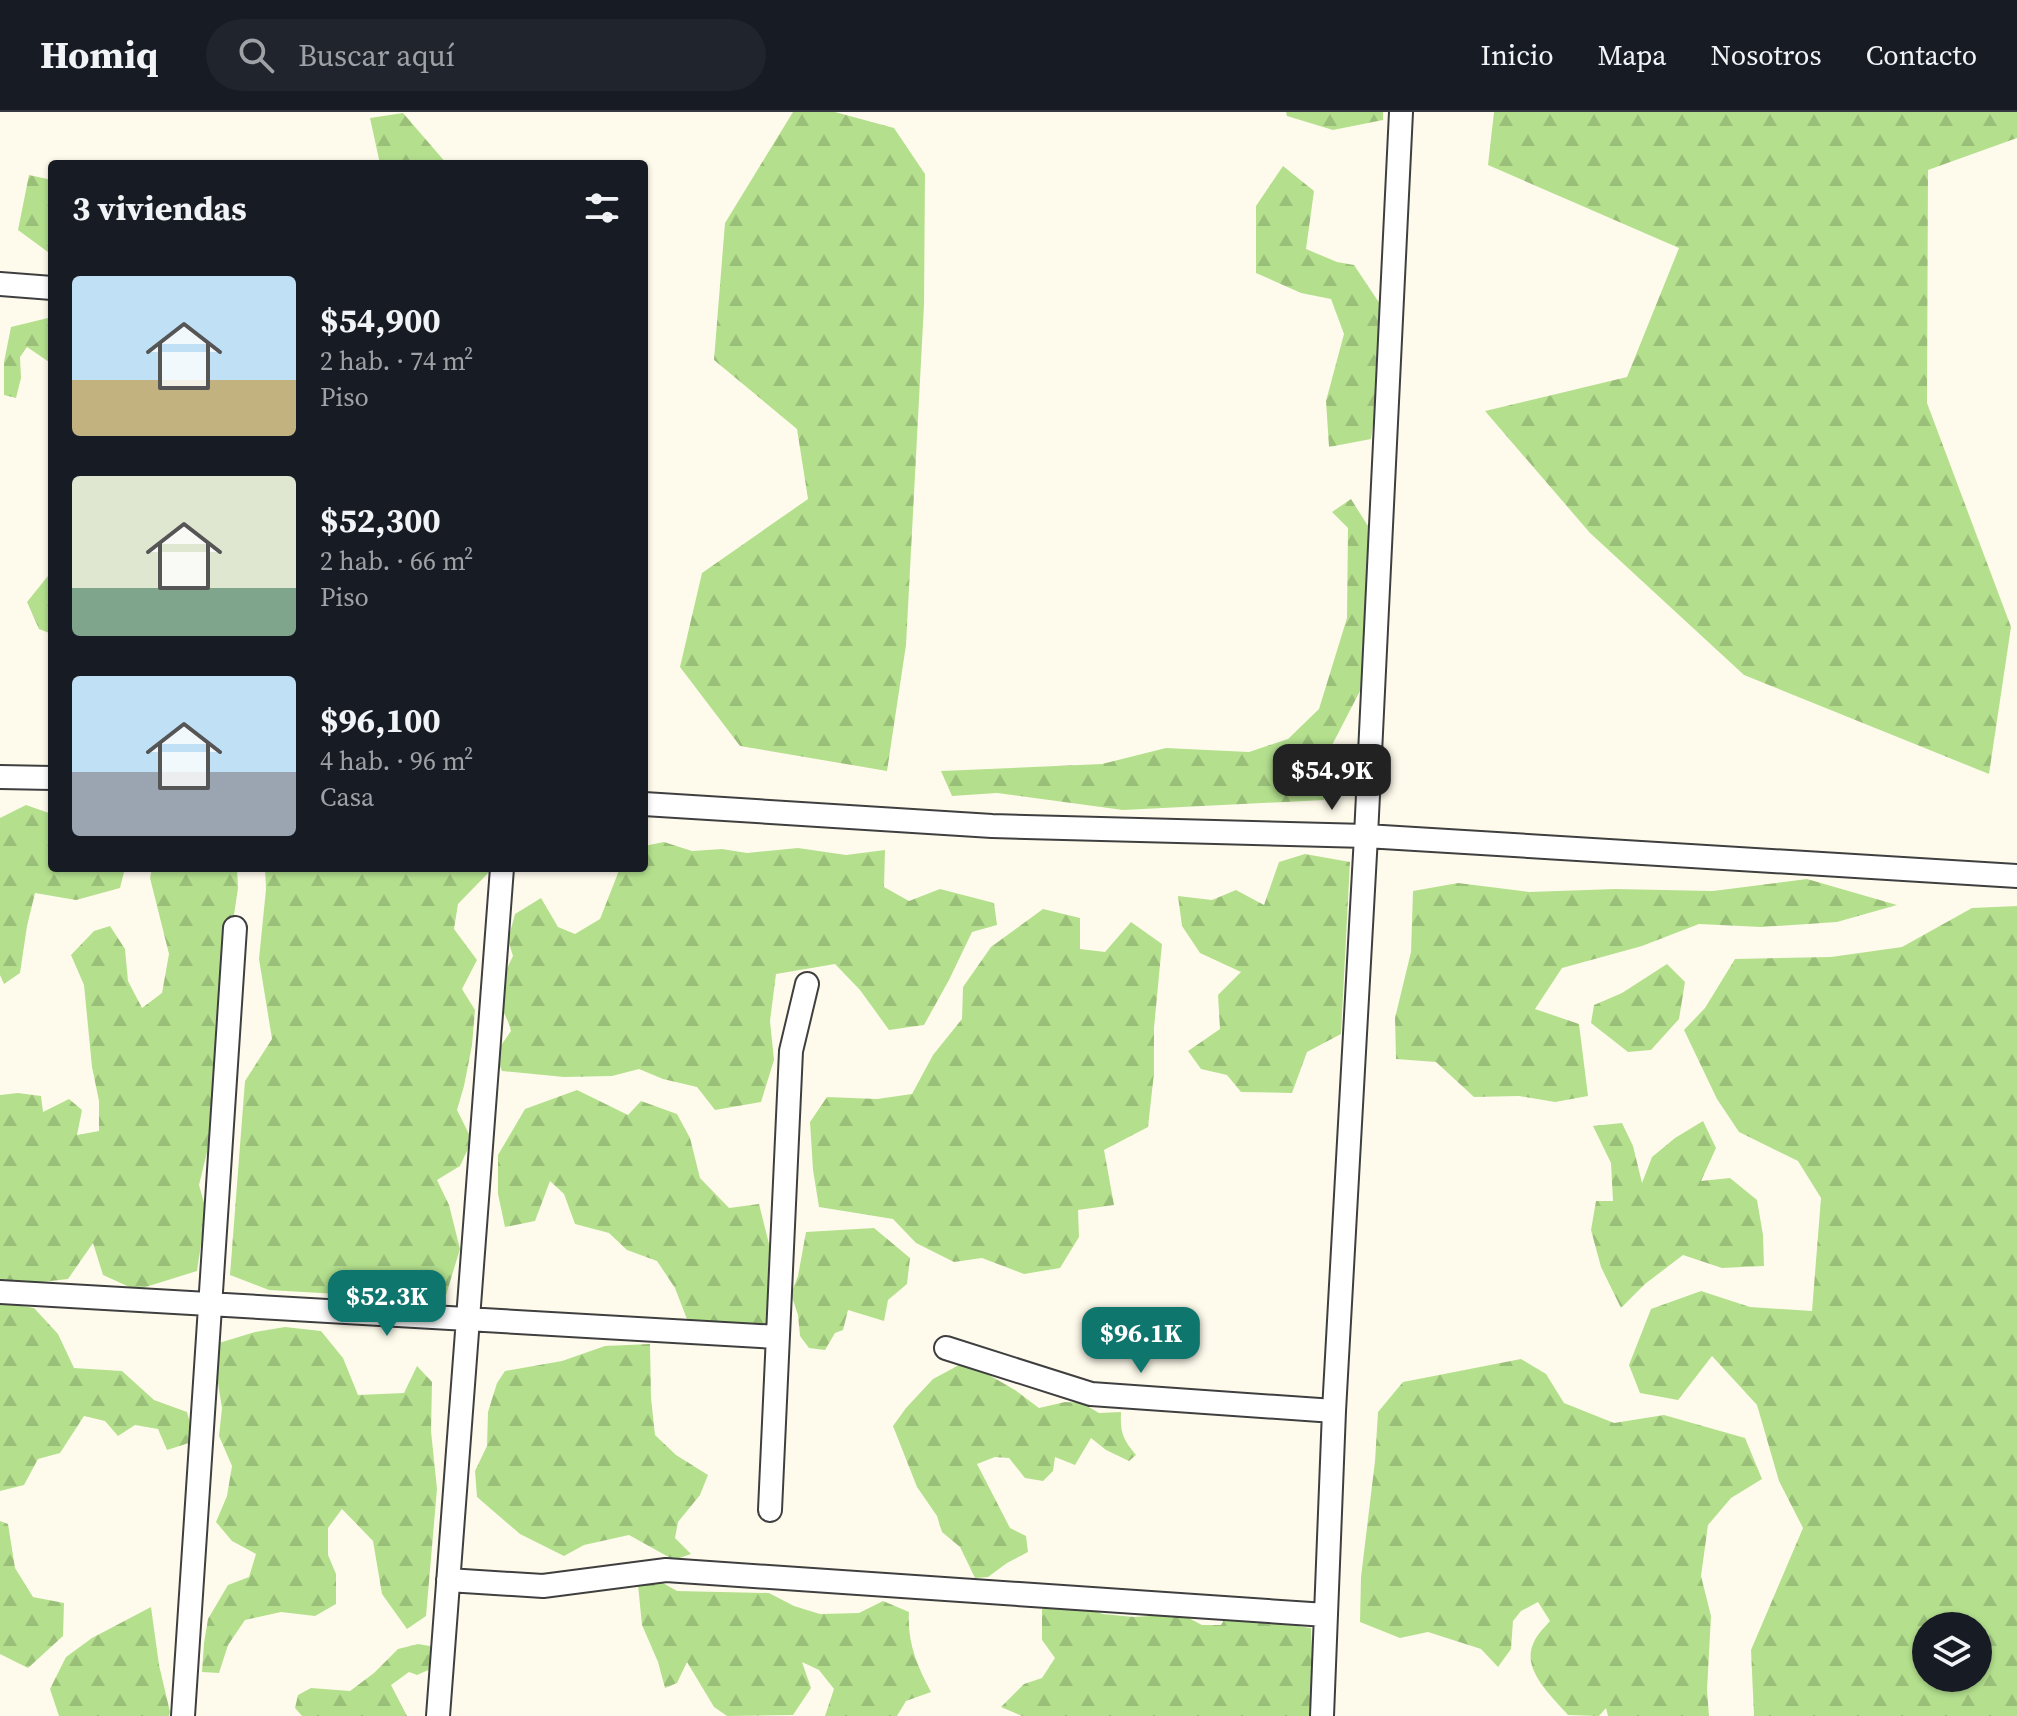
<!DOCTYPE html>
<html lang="es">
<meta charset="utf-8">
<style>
body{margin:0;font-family:"Source Serif 4",serif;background:#20242c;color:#f1f3f6;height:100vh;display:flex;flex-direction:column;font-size:30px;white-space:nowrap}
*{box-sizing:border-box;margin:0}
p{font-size:26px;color:#9ea1a6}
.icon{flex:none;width:44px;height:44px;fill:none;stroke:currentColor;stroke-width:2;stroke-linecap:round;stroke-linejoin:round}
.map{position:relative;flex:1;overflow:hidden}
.details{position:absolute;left:48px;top:48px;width:600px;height:712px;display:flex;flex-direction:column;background:#171b24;border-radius:8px;box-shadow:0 2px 6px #0004}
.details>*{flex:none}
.buttons{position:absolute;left:1912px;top:1500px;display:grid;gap:16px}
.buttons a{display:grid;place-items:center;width:80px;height:80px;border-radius:50%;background:#171b24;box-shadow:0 2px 6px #0004;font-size:40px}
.price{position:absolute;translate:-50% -68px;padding:0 18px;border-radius:16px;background:#0f766e;color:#fff;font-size:26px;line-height:52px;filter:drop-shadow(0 2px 4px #0008)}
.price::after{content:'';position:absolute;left:50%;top:48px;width:24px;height:18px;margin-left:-12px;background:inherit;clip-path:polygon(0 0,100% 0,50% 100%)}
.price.selected{background:#222;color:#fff}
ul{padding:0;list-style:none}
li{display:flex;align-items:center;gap:24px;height:200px;padding:0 24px}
li span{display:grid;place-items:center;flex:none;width:224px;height:160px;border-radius:8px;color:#555}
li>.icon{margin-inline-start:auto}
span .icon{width:96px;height:96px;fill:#fffc;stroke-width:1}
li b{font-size:34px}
h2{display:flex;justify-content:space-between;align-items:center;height:96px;padding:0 24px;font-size:34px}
header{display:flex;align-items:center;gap:48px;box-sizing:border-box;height:112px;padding:0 40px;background:#171b24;border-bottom:2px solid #363941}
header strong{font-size:38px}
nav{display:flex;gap:44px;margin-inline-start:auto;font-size:28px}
.search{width:560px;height:72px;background:#20242c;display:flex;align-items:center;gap:20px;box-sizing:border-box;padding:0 28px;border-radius:44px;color:#9ea1a6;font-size:30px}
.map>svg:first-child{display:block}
.forest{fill:url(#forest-firs);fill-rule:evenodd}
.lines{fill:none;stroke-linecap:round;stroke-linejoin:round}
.street-casing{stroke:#3f3f3f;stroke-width:26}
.street{stroke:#fff;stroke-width:22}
</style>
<header>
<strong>Homiq</strong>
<div class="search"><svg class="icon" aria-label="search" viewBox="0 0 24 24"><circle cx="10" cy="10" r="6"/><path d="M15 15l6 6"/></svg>Buscar aquí</div>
<nav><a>Inicio</a><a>Mapa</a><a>Nosotros</a><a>Contacto</a></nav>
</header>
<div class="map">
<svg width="2017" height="1604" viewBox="0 0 2017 1604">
<defs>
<pattern id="forest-firs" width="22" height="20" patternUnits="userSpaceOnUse" patternTransform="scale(2)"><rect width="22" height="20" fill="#b4e08e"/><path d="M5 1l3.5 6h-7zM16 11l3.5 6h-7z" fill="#9abf79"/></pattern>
</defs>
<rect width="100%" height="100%" fill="#fffbec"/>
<path class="forest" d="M 793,0 L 835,0 L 894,16 L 925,62 L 924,193 L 906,533 L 887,659 L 740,634 L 680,555 L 702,461 L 808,387 L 797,317 L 714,248 L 725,111 Z
M 1286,0 L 1383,0 L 1383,8 L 1333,18 L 1287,4 Z
M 1494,0 L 2017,0 L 2017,26 L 1928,58 L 1927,291 L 2011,515 L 1989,662 L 1744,563 L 1590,421 L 1485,299 L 1627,265 L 1679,136 L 1488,53 Z
M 403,1 L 447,52 L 380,52 L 370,6 Z
M 1283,54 L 1314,79 L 1306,137 L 1337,150 L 1354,153 L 1380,192 L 1377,284 L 1371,327 L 1329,335 L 1326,289 L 1344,222 L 1331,187 L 1301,181 L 1256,161 L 1256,94 Z
M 29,63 L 52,68 L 52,143 L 18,118 Z
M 52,205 L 52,252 L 27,235 L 20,245 L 21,266 L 16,286 L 4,283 L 4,250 L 11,215 Z
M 1351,387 L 1368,414 L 1371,468 L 1367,527 L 1360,579 L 1330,637 L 1324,688 L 1123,698 L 997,681 L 952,684 L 941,659 L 1102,652 L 1166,636 L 1249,640 L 1288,627 L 1319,597 L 1347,506 L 1348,416 L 1332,400 Z
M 52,459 L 52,522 L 39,517 L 27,490 Z
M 26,693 L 52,702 L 52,756 L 125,756 L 120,776 L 76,788 L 35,781 L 27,814 L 20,861 L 4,872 L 0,863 L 0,706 Z
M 664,730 L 692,739 L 722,737 L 747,741 L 798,736 L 846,743 L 885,738 L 884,775 L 909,789 L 940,777 L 994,791 L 997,813 L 972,820 L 949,868 L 924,913 L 889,918 L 860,878 L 835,852 L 776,862 L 770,909 L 774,948 L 761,990 L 715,998 L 697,975 L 663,967 L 639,957 L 612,964 L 564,965 L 502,959 L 495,942 L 511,919 C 509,908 501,898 499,888 C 497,877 508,854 513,844 L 508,828 L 515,802 L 541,786 L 558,815 L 575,822 L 600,807 L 620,756 L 644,756 L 644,734 Z
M 1305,742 L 1350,750 L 1341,922 L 1307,940 L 1292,981 L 1241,980 L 1227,963 L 1201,957 L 1188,939 L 1220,917 L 1218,883 L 1241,860 L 1200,841 L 1182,814 L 1178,784 L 1212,788 L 1236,778 L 1264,793 L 1279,750 Z
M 152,756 L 237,756 L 238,776 L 221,891 L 225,966 L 199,1073 L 206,1098 L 197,1159 L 136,1178 L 103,1163 L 93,1131 L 68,1167 L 33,1171 L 0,1168 L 0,983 L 18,981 L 41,984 L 43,1000 L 69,987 L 82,998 L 77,1023 L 99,1019 L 99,989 L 92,955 L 84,873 L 71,843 L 94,819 L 110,814 L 125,837 L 128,869 L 142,896 L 162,881 L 169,842 L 150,766 Z
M 265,756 L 493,756 L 458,792 L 454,817 L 477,848 L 462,877 L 475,898 L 472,933 L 464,974 L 457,998 L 472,1028 L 460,1054 L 437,1068 L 449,1093 L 460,1137 L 446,1183 L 405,1188 L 355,1183 L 269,1178 L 230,1163 L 245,969 L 272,927 L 259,847 L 266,777 Z
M 1807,767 L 1897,793 L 1837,810 L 1761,815 L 1699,812 L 1642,834 L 1562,856 L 1535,897 L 1579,912 L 1588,984 L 1555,990 L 1519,984 L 1474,985 L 1436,950 L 1396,947 L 1395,906 L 1411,840 L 1413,779 L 1458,771 L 1529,780 L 1615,777 L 1713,779 Z
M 2017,794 L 2017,1604 L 1754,1604 L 1751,1538 L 1803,1416 L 1779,1369 L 1757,1293 L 1712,1244 L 1678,1288 L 1640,1281 L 1629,1253 L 1651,1197 L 1701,1179 L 1750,1195 L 1812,1199 L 1821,1086 L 1798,1049 L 1739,1020 L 1717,987 L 1684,918 L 1705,896 L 1735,847 L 1831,845 L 1902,835 L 1972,796 ZM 1926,1514 L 1978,1514 L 1978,1566 L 1926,1566 Z
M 1043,797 L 1080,806 L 1080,837 L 1105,840 L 1131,810 L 1162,832 L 1154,916 L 1154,961 L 1148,1015 L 1104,1038 L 1114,1093 L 1078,1098 L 1079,1125 L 1060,1156 L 1024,1162 L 982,1146 L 954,1150 L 916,1131 L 893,1107 L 819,1095 L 813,1058 L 810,1010 L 827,985 L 877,987 L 912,982 L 933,943 L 962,907 L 963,875 L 991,835 Z
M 1667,852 L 1685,870 L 1679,907 L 1651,938 L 1628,940 L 1591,911 L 1594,893 L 1622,881 Z
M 577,978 L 628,1003 L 641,989 L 677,1002 L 690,1026 L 700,1066 L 729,1096 L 759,1092 L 770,1136 L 770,1178 L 780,1214 L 765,1237 L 727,1221 L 690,1215 L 675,1176 L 657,1149 L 627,1138 L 609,1121 L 575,1112 L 564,1082 L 550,1069 L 535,1109 L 505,1115 L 498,1082 L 498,1043 L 525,997 Z
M 1703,1009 L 1716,1036 L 1701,1069 L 1730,1066 L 1757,1088 L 1763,1123 L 1764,1154 L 1722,1156 L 1683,1143 L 1645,1172 L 1621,1196 L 1601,1155 L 1591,1118 L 1596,1089 L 1613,1089 L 1611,1051 L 1593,1014 L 1622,1011 L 1633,1034 L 1642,1071 L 1652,1045 L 1675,1026 Z
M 874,1116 L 910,1146 L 907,1172 L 888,1188 L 884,1209 L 848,1198 L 843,1218 L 835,1221 L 825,1238 L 809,1236 L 800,1224 L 798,1203 L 791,1182 L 798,1164 L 806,1120 Z
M 0,1190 L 34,1196 L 58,1222 L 74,1256 L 122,1259 L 154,1288 L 187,1300 L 195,1329 L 167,1338 L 158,1317 L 135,1313 L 118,1324 L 105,1309 L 84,1304 L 60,1341 L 38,1347 L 24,1373 L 0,1379 Z
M 285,1215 L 321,1219 L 343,1246 L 358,1283 L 404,1281 L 417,1254 L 432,1270 L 431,1319 L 437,1377 L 426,1504 L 407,1517 L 382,1482 L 373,1429 L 342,1397 L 328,1416 L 328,1443 L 336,1462 L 336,1492 L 315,1504 L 281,1500 L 245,1508 L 228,1533 L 219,1561 L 202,1560 L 204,1531 L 208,1507 L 228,1473 L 249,1465 L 256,1442 L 232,1429 L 216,1410 L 227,1384 L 232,1354 L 219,1324 L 222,1296 L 217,1265 L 219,1231 L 255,1220 Z
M 650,1232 L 651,1286 L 655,1323 L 676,1343 L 708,1363 L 700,1383 L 678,1410 L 675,1426 L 691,1442 L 674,1448 L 629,1423 L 584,1433 L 564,1444 L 520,1422 L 477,1385 L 475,1359 L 487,1334 L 488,1300 L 497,1271 L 505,1259 L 562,1249 L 605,1234 Z
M 1521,1247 L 1546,1262 L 1564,1291 L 1614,1311 L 1664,1303 L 1745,1326 L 1762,1367 L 1731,1386 L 1708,1413 L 1701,1464 L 1711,1504 L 1707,1578 L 1709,1604 L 1608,1604 L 1606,1596 L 1599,1604 L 1568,1603 C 1552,1584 1520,1557 1534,1530 C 1537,1522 1545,1515 1550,1509 L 1538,1490 L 1521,1499 L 1513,1509 L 1511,1537 L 1498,1555 L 1481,1537 L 1428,1520 L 1400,1526 L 1360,1510 L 1361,1465 L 1375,1349 L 1378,1300 L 1403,1270 Z
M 959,1253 L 989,1263 L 1015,1278 L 1039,1296 L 1065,1290 L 1082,1291 L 1099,1301 L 1121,1300 C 1120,1321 1123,1327 1136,1343 L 1129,1349 L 1106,1338 L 1091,1326 L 1075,1353 L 1055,1345 L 1053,1359 L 1043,1369 L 1025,1366 L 1009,1346 L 995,1345 L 977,1352 L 1010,1416 L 1026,1424 L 1028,1440 L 1007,1451 L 988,1465 L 975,1466 L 960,1435 L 942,1420 L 937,1404 L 917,1375 L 893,1314 L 906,1296 L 933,1267 Z
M 0,1409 L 8,1412 L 15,1456 L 33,1485 L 64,1491 L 63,1524 L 28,1556 L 0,1542 Z
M 663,1471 L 677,1479 L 769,1481 L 794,1494 L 820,1502 L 859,1501 L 883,1489 L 909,1500 C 907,1530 917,1554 931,1580 L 906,1589 L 897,1604 L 825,1604 L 834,1577 L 819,1558 L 802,1550 L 811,1576 L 793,1603 L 727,1604 L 714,1595 L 687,1550 L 677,1571 L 665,1576 L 658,1550 L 642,1513 L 638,1473 Z
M 1077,1493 L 1103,1502 L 1134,1505 L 1181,1502 L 1202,1513 L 1221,1513 L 1227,1503 L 1311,1516 L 1314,1575 L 1311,1604 L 1022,1604 L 1001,1595 L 1024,1572 L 1042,1566 L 1055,1546 L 1042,1528 L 1042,1497 L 1062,1497 Z
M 151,1495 L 159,1553 L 170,1600 L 169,1604 L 59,1604 L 50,1577 L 66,1545 L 92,1526 Z
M 418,1532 L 430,1534 L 435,1545 L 433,1556 L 417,1563 L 409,1560 L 391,1573 L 407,1604 L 302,1604 L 295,1596 L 298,1583 L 311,1576 L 350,1579 L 374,1561 L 398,1537 Z"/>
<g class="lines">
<defs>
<path id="street" d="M 0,172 L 52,176
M 0,665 L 52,666
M 644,692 L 992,714 L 1366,724 L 2017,764
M 0,1180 L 777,1225
M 946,1236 L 1091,1282 L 1334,1299
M 770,1398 L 791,939 L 807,872
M 448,1468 L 543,1474 L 666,1458 L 1326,1503
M 183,1604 L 235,816
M 438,1604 L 502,756
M 1322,1604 L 1334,1299 L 1366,724 L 1401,0"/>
</defs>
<use href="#street" class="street-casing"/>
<use href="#street" class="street"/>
</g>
</svg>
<div class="buttons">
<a><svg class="icon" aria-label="layers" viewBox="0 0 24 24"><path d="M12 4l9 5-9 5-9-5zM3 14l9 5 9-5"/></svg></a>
</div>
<b class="price selected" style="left:1332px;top:700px">$54.9K</b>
<b class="price" style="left:387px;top:1226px">$52.3K</b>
<b class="price" style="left:1141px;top:1263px">$96.1K</b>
<section class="details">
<h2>3 viviendas<svg class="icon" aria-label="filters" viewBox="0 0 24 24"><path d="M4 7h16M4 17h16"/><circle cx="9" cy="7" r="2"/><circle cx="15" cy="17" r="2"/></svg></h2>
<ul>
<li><span style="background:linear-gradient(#bfe0f5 65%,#c2b280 0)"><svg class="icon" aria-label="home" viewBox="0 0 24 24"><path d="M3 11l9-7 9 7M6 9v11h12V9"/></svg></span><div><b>$54,900</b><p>2 hab. · 74 m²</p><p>Piso</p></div></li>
<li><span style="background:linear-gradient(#dfe7d0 70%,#7fa58c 0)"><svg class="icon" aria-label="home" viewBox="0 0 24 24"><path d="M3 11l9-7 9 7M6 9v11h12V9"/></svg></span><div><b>$52,300</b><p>2 hab. · 66 m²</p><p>Piso</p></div></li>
<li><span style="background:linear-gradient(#bfe0f5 60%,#9aa5b1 0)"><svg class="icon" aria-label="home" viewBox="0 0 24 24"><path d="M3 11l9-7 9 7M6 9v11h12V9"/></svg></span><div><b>$96,100</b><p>4 hab. · 96 m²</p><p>Casa</p></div></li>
</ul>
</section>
</div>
